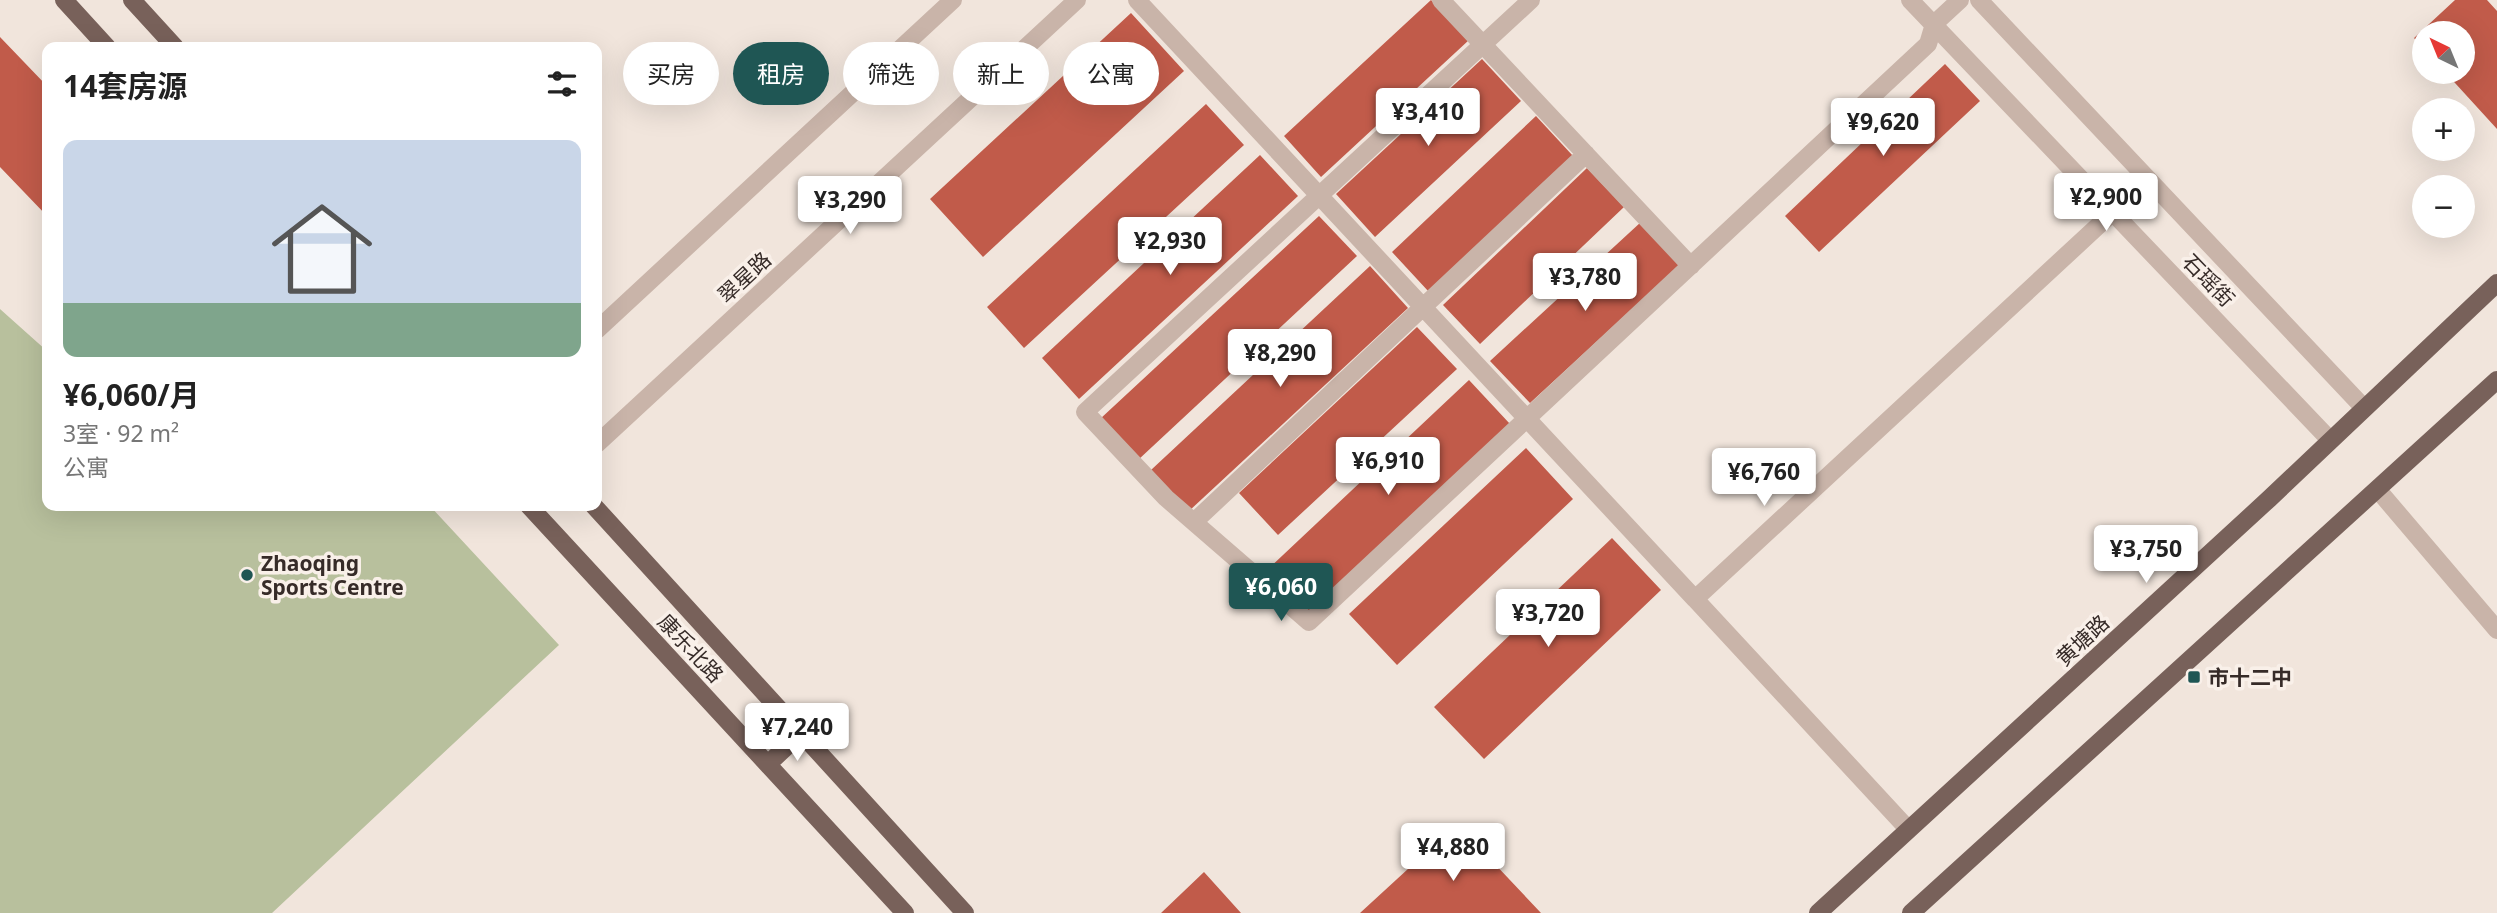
<!DOCTYPE html>
<html lang="zh">
<meta charset="utf-8">
<style>
body{margin:0;font-family:"Noto Sans","Noto Sans SC",sans-serif;background:#f2f2f2;color:#222;height:100vh;display:flex;flex-direction:column;font-size:26px;white-space:nowrap}
*{box-sizing:border-box;margin:0}
p{font-size:23px;color:#767676}
.icon{flex:none;width:38px;height:38px;fill:none;stroke:currentColor;stroke-width:2;stroke-linecap:round;stroke-linejoin:round}
.map{position:relative;flex:1;overflow:hidden}
.drawer{position:absolute;left:42px;top:42px;width:560px;height:469px;display:flex;flex-direction:column;background:#fff;border-radius:14px;box-shadow:0 7px 28px #0002}
.drawer>*{flex:none}
.guide{position:absolute;left:623px;top:42px;width:665px;height:63px;display:flex;gap:14px}
.needle{width:46px;rotate:317deg}
.fabs{position:absolute;left:2412px;top:21px;display:grid;gap:14px}
.fabs a{display:grid;place-items:center;width:63px;height:63px;border-radius:50%;background:#fff;box-shadow:0 7px 28px #0002;font-size:35px}
.price{position:absolute;translate:-50% -60px;padding:0 16px;border-radius:7px;background:#fff;color:#222;font-size:23px;line-height:46px;filter:drop-shadow(0 2px 4px #0008)}
.price::after{content:'';position:absolute;left:50%;top:42px;width:21px;height:16px;margin-left:-10px;background:inherit;clip-path:polygon(0 0,100% 0,50% 100%)}
.price.selected{background:#1f5654;color:#fff}
ul{padding:0;list-style:none}
li{display:grid;align-content:center;gap:14px;height:371px;padding:0 21px}
li span{display:grid;place-items:center;height:217px;border-radius:14px;color:#555}
li>.icon{margin-inline-start:auto}
span .icon{width:126px;height:126px;fill:#fffc;stroke-width:1}
li b{font-size:30px}
h2{display:flex;justify-content:space-between;align-items:center;height:84px;padding:0 21px;font-size:30px}
.tag{padding:0 24px;border-radius:32px;background:#fff;box-shadow:0 7px 28px #0002;font-size:24px;line-height:63px}
.tag.selected{background:#1f5654;color:#fff}
.map>svg:first-child{display:block}
.green{fill:#b8c09d}
.building{fill:#c15b4a}
.lines{fill:none;stroke-linecap:round;stroke-linejoin:round}
.minor{stroke:#c9b4a9;stroke-width:18}
.major{stroke:#78615a;stroke-width:18}
.poi-dot{fill:#1f5654;stroke:#f9f0e9;stroke-width:2.5}
.labels{text-anchor:middle;dominant-baseline:central;stroke-width:7;stroke-linejoin:round;paint-order:stroke}
.street-label{font-size:21px;fill:#362b28;stroke:#f9f0e9}
.poi-label{font-size:21px;font-weight:bold;fill:#362b28;stroke:#f9f0e9;text-anchor:start}
</style>
<div class="map">
<svg width="2497" height="913" viewBox="0 0 2497 913">
<rect width="100%" height="100%" fill="#f1e5dc"/>
<path class="green" d="M 0,309 L 47,351 L 47,506 L 430,506 L 559,645 L 272,913 L 0,913 Z"/>
<path class="building" d="M 1431,0 L 1469,40 L 1321,177 L 1284,136 Z
M 2455,0 L 2487,0 L 2497,11 L 2497,129 L 2445,72 L 2462,72 L 2462,33 L 2424,33 L 2424,49 L 2414,38 Z
M 1131,13 L 1184,71 L 983,257 L 930,199 Z
M 0,37 L 47,86 L 47,216 L 0,167 Z
M 1482,59 L 1521,101 L 1375,237 L 1336,194 Z
M 1945,64 L 1980,101 L 1819,252 L 1785,216 Z
M 1206,104 L 1244,145 L 1024,348 L 987,307 Z
M 1536,116 L 1573,156 L 1429,292 L 1392,252 Z
M 1260,155 L 1298,196 L 1079,399 L 1042,358 Z
M 1587,168 L 1624,207 L 1480,344 L 1443,305 Z
M 1319,216 L 1357,256 L 1138,460 L 1100,419 Z
M 1641,222 L 1680,265 L 1530,403 L 1490,361 Z
M 1370,266 L 1408,308 L 1189,511 L 1151,470 Z
M 1417,327 L 1457,369 L 1278,535 L 1239,493 Z
M 1469,380 L 1510,424 L 1307,614 L 1266,571 Z
M 1526,448 L 1573,499 L 1397,665 L 1349,614 Z
M 1612,538 L 1661,590 L 1484,759 L 1434,707 Z
M 1457,824 L 1541,913 L 1360,913 Z
M 1204,872 L 1241,913 L 1161,913 Z"/>
<g class="lines">
<path class="minor" d="M 1137,0 L 1695,599
M 1441,0 L 1691,266
M 1531,0 L 1085,412 L 1166,498 L 1309,622 L 1928,44 L 1934,24 L 1960,0
M 1910,0 L 2330,440
M 1979,0 L 2364,408
M 597,330 L 953,0
M 597,444 L 1077,0
M 2378,490 L 2497,630
M 1194,522 L 1586,154
M 1908,829 L 1695,599 L 2113,212"/>
<path class="major" d="M 64,0 L 107,47
M 132,0 L 175,47
M 529,506 L 905,913
M 594,506 L 965,913
M 768,764 L 801,733
M 1818,913 L 2269,499 L 2497,283
M 1911,913 L 2497,380"/>
</g>
<g class="poi-dot">
<circle cx="247" cy="575" r="7"/>
<rect x="2187" y="670" width="14" height="14" rx="3.5"/>
</g>
<g class="labels">
<g class="street-label">
<text transform="translate(744 277) rotate(-43)">翠星路</text>
<text transform="translate(2209 280) rotate(46)">石瑶街</text>
<text transform="translate(2082 640) rotate(-43)">黄塘路</text>
<text transform="translate(691 648) rotate(47)">康乐北路</text>
</g>
<g class="poi-label">
<text x="261" y="563">Zhaoqing<tspan x="261" dy="24">Sports Centre</tspan></text>
<text x="2208" y="677">市十二中</text>
</g>
</g>
</svg>
<div class="fabs">
<a><svg class="needle" viewBox="-14 -14 28 28"><path d="M0-13l5 13h-10z" fill="#e53935"/><path d="M0 13l5-13h-10z" fill="#767676"/></svg></a>
<a>+</a>
<a>−</a>
</div>
<b class="price" style="left:1428px;top:148px">¥3,410</b>
<b class="price" style="left:1883px;top:158px">¥9,620</b>
<b class="price" style="left:2106px;top:233px">¥2,900</b>
<b class="price" style="left:850px;top:236px">¥3,290</b>
<b class="price" style="left:1170px;top:277px">¥2,930</b>
<b class="price" style="left:1585px;top:313px">¥3,780</b>
<b class="price" style="left:1280px;top:389px">¥8,290</b>
<b class="price" style="left:1388px;top:497px">¥6,910</b>
<b class="price" style="left:1764px;top:508px">¥6,760</b>
<b class="price" style="left:2146px;top:585px">¥3,750</b>
<b class="price selected" style="left:1281px;top:623px">¥6,060</b>
<b class="price" style="left:1548px;top:649px">¥3,720</b>
<b class="price" style="left:797px;top:763px">¥7,240</b>
<b class="price" style="left:1453px;top:883px">¥4,880</b>
<div class="guide">
<a class="tag">买房</a>
<a class="tag selected">租房</a>
<a class="tag">筛选</a>
<a class="tag">新上</a>
<a class="tag">公寓</a>
</div>
<section class="drawer">
<h2>14套房源<svg class="icon" aria-label="filters" viewBox="0 0 24 24"><path d="M4 7h16M4 17h16"/><circle cx="9" cy="7" r="2"/><circle cx="15" cy="17" r="2"/></svg></h2>
<ul>
<li><span style="background:linear-gradient(#c9d6e8 75%,#7fa58c 0)"><svg class="icon" aria-label="home" viewBox="0 0 24 24"><path d="M3 11l9-7 9 7M6 9v11h12V9"/></svg></span><div><b>¥6,060/月</b><p>3室 · 92 m²</p><p>公寓</p></div></li>
</ul>
</section>
</div>
